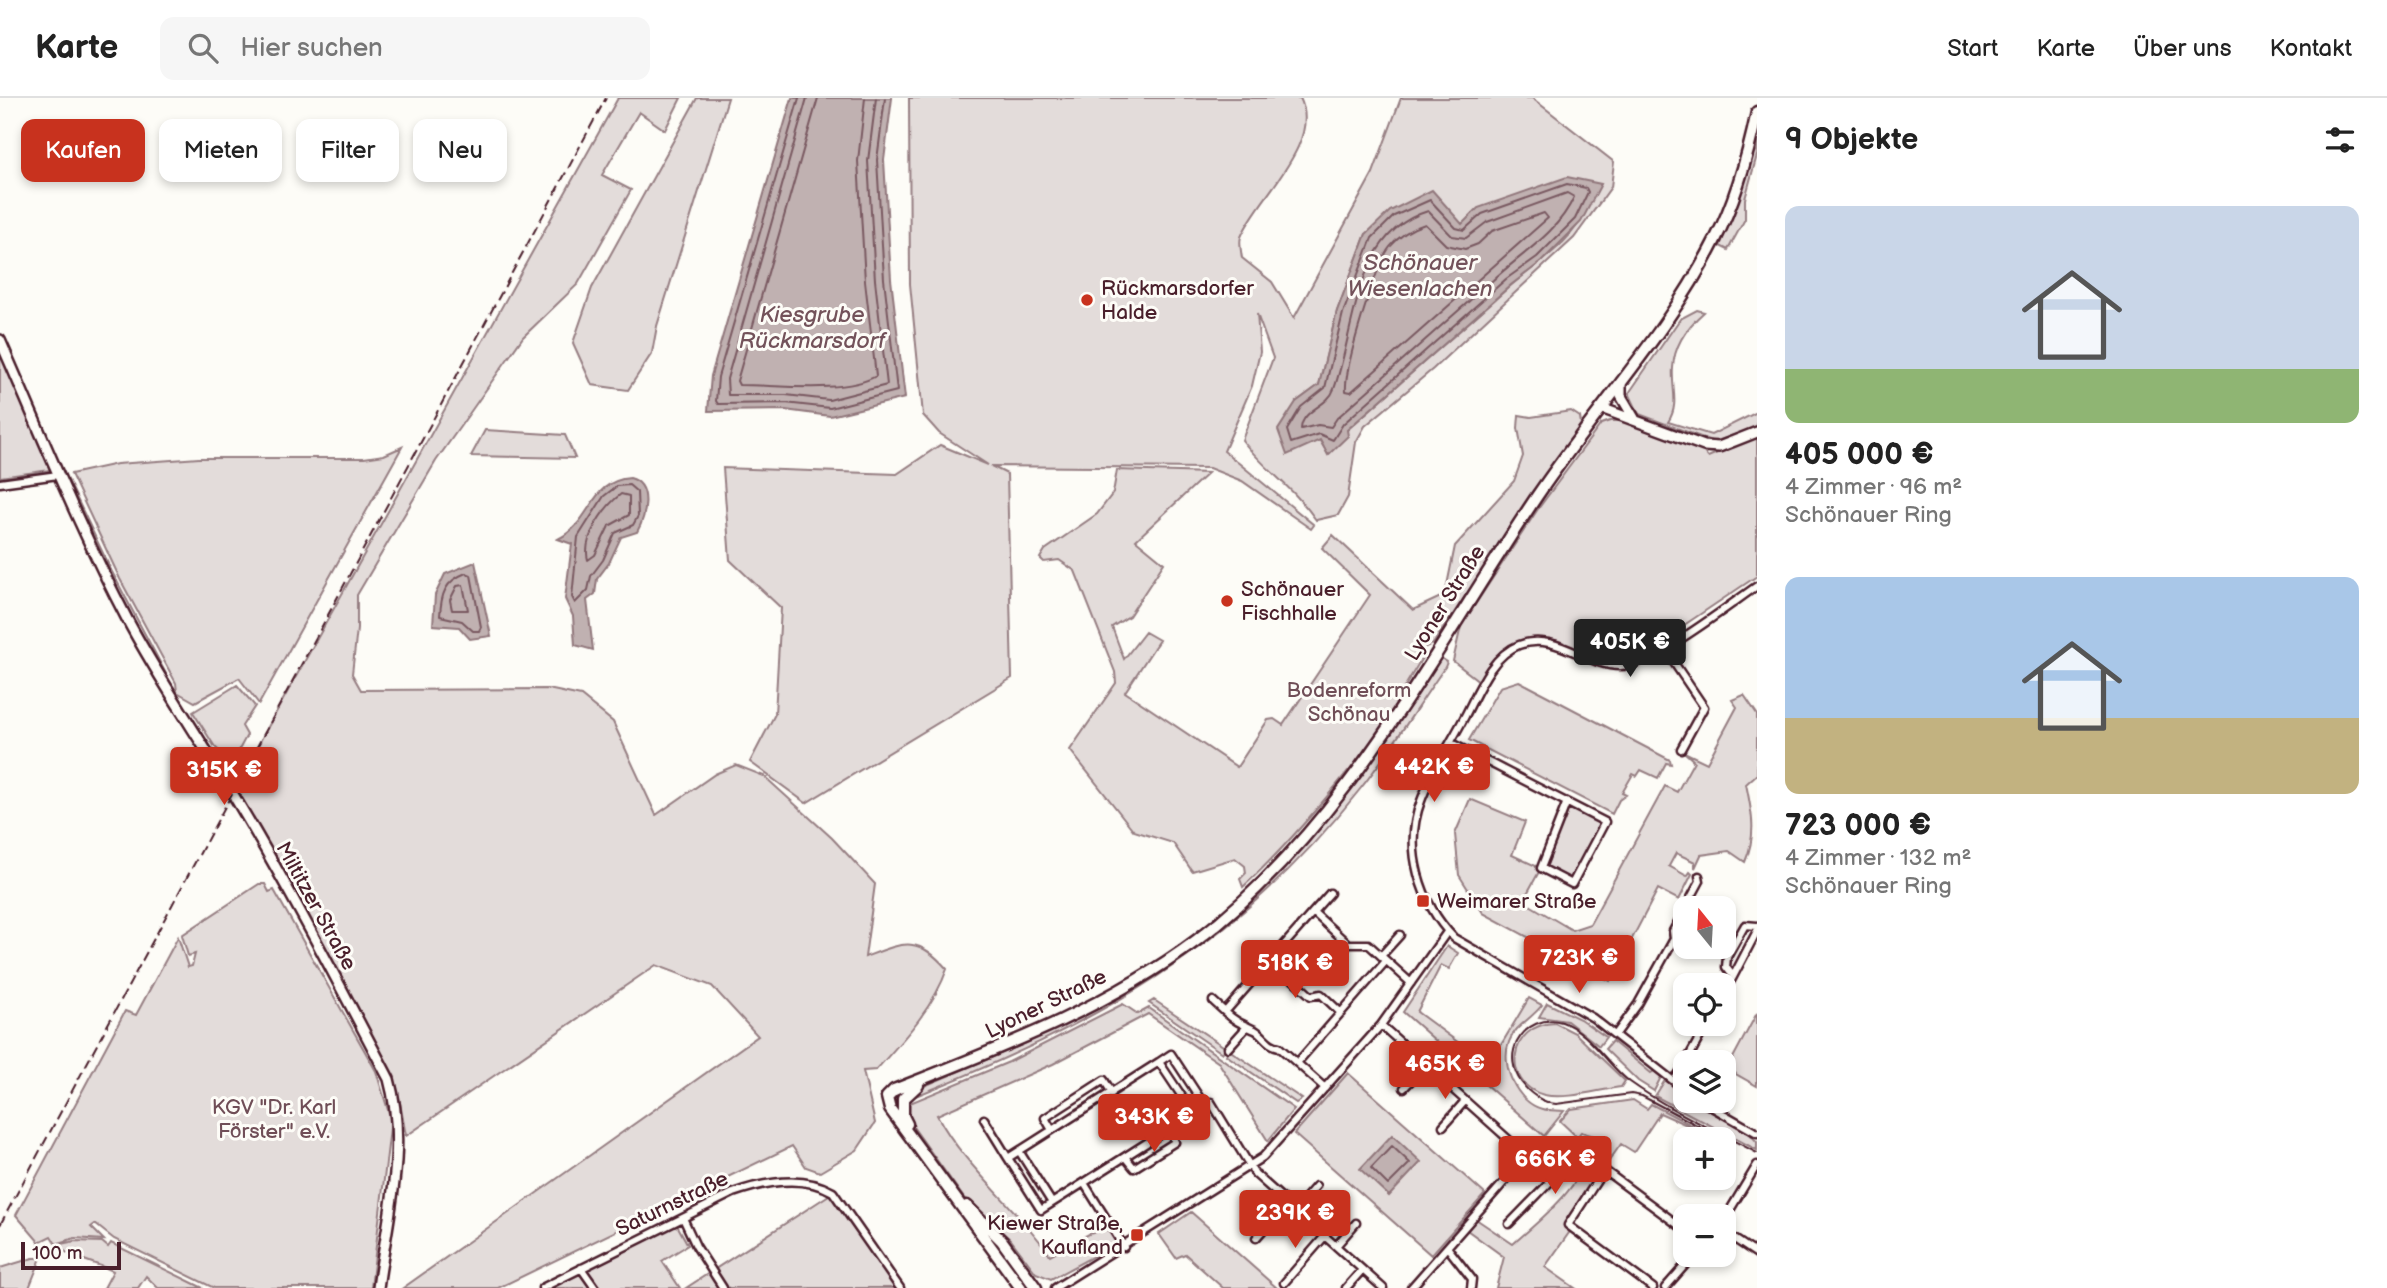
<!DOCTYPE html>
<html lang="de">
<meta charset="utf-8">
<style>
body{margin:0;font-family:"Balsamiq Sans",sans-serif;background:#f6f6f6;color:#222;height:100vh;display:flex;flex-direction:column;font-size:26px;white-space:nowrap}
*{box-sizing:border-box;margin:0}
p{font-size:23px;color:#767676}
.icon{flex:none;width:38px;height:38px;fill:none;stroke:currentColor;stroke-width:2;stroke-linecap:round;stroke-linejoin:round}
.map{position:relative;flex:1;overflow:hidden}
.side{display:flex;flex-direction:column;background:#fff;width:630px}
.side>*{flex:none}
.top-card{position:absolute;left:21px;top:21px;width:665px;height:63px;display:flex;gap:14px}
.needle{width:46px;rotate:342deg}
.fabs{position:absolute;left:1673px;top:798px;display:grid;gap:14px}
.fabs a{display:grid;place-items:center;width:63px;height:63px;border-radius:14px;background:#fff;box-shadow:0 4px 10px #0003;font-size:35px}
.scale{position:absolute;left:21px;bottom:18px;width:100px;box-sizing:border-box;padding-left:7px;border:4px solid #4a1f2b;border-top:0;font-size:19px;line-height:24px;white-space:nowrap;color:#4a1f2b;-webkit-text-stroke:5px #fdfcf7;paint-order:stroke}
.price{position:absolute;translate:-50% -60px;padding:0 16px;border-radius:7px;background:#c8321e;color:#fff;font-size:23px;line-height:46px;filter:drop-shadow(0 2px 4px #0008)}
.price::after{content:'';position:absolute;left:50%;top:42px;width:21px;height:16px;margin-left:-10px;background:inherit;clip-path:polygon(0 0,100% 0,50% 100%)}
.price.selected{background:#222;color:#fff}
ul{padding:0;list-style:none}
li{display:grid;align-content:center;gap:14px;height:371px;padding:0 28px}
li span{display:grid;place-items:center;height:217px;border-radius:14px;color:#555}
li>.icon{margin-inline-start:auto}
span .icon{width:126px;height:126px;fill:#fffc;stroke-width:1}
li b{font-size:30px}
h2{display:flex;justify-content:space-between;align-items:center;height:84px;padding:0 28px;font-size:30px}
.pill{padding:0 24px;border-radius:14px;background:#fff;box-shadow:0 4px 10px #0003;font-size:24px;line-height:63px}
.pill.selected{background:#c8321e;color:#fff}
header{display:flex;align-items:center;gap:42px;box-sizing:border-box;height:98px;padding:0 35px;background:#fff;border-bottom:2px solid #e0e0e0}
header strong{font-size:33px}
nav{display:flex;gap:38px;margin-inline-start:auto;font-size:24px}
.search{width:490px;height:63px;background:#f6f6f6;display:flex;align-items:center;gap:18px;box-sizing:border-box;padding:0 24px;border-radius:14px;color:#767676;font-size:26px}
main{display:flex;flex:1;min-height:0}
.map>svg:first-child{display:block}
.green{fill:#e3dcda;stroke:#967e82;stroke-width:2;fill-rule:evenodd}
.water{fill:#c0b1b1;stroke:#91777b;stroke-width:2}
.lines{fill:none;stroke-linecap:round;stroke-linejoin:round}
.shore{stroke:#795961;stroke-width:2}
.street-casing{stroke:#4a1f2b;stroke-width:11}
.secondary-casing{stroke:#4a1f2b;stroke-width:14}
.primary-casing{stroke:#4a1f2b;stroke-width:15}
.street{stroke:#fdfcf7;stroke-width:6}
.secondary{stroke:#fdfcf7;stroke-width:9}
.primary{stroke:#fdfcf7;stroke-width:10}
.tram{stroke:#4a1f2b;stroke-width:2}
.rail{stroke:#4a1f2b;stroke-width:2;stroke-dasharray:10 5;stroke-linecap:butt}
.poi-dot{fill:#c8321e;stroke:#fdfcf7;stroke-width:2.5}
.labels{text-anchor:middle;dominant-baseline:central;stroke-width:6;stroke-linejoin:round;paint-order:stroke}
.poi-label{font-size:21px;fill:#4a1f2b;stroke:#fdfcf7;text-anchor:start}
.street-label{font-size:21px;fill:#4a1f2b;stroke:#fdfcf7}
.park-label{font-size:21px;fill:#704e57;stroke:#fdfcf7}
.water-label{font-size:23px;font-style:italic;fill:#73525a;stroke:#fdfcf7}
</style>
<header>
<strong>Karte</strong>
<div class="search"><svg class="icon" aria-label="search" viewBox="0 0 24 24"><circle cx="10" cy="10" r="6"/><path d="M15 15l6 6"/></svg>Hier suchen</div>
<nav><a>Start</a><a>Karte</a><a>Über uns</a><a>Kontakt</a></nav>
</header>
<main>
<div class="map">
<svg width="1757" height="1190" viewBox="0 0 1757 1190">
<rect width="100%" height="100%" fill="#fdfcf7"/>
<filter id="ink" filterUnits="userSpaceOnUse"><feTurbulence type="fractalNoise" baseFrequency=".0143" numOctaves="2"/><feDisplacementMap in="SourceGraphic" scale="14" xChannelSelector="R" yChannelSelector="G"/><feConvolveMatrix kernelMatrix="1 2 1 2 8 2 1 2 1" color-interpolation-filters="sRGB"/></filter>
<g filter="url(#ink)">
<path class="green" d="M 618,0 L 681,0 L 665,32 L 639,14 L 602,77 L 631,92 L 578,186 L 523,239 L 436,363 L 357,497 L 357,531 L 352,576 L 361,592 L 548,591 L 581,598 L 613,624 L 656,717 L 715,676 L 736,667 L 764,678 L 832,740 L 875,786 L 865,859 C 904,844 917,837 947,871 C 934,909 903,942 876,972 L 863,973 L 875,1025 L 857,1052 L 820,1074 L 806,1069 L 792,1048 L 498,1190 L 403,1190 L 758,938 L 712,888 L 656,867 L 406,1038 L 399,999 L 384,963 L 234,690 Z
M 697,0 L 728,0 L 657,228 L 652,255 L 628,292 L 592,287 L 573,245 L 592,190 Z
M 909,0 L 1300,0 C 1323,45 1258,99 1241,139 C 1239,144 1241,153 1242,160 L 1272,184 L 1294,220 L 1373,75 L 1401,0 L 1532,0 L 1614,64 L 1611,89 L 1574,140 L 1433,271 L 1365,328 L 1356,344 L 1348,399 L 1338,417 L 1316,422 C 1295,391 1264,371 1242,342 L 1273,260 L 1257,216 L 1260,254 L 1252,288 L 1224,353 L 1314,427 L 1311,431 L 1242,383 L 1209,370 L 991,368 L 1007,376 L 1012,580 L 806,705 L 750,664 L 775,616 L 781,510 L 730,462 L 723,370 L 897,376 L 940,347 L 988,367 L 939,335 L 923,317 L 910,186 ZM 1586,111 C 1573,145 1535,166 1508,190 C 1454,237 1401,285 1347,332 L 1347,338 L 1328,356 L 1296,304 L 1319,287 L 1337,213 L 1366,136 Z
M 1757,33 L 1757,57 L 1745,101 L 1745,121 L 1728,152 L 1720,148 L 1745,82 Z
M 1697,212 L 1704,214 C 1687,229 1674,247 1673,270 C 1671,290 1680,306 1668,324 L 1711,337 L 1757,314 L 1757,329 L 1714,344 L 1639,316 L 1629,295 L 1680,221 Z
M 3,258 L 50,369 L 50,372 L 0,379 L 0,259 Z
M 1571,313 L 1580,319 L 1581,326 L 1433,546 L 1423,550 L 1425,555 L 1396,603 L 1395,613 L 1352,675 L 1348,673 C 1315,714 1281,754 1243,789 L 1240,781 L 1246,775 L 1245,768 L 1235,760 L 1192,773 L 1173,745 L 1134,733 L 1070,652 L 1116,585 L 1115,574 L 1075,473 L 1059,462 L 1044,464 L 1040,460 L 1045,452 L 1097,416 L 1113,395 L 1117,372 L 1208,375 L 1136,442 L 1164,465 L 1129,518 L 1112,529 L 1124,561 L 1145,534 L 1159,542 L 1125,594 L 1237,669 L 1268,622 L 1274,621 L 1283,627 L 1370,497 L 1322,450 L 1333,437 L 1413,512 L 1445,497 L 1455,448 L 1514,383 L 1523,358 L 1518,330 L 1519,317 L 1531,319 Z
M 1610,323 L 1626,323 L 1702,352 L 1708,359 L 1757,338 L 1757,478 L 1647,552 L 1649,556 L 1624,565 L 1605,563 L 1556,542 L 1529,541 L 1499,555 L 1479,583 L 1453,563 L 1461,528 L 1538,411 L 1601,326 Z
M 485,332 L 565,337 L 575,360 L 471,358 Z
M 402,349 L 259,606 L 239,580 L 195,604 L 177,594 L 176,585 L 120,481 L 71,376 L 117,366 L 199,360 L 364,360 L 384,357 Z
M 68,382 L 111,472 L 172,587 L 174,595 L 107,473 L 66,385 Z
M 1438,558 L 1447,564 L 1445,569 C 1417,609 1391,652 1361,690 C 1234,852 1096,926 908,1001 L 917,991 L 1026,945 L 1098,909 L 1149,878 L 1305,746 L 1362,676 Z
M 1519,583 L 1670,662 L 1671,666 L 1666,665 L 1658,680 L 1641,672 L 1637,678 L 1633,676 L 1622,695 L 1626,697 L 1619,702 L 1612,716 L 1469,642 L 1500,589 Z
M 237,587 L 255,608 L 242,628 L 247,637 L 232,665 L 215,649 L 193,614 Z
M 1744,597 L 1757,616 L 1757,676 L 1746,686 C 1752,715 1757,736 1745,764 L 1729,753 L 1701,757 L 1695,770 L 1695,764 L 1676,755 L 1669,768 L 1687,778 L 1690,774 L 1692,776 L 1679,802 L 1658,791 L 1610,883 L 1483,815 L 1459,777 L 1455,736 L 1470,701 L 1525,724 L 1512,757 L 1540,770 L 1566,706 L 1605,724 L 1572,786 L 1541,770 L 1523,803 L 1572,832 L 1590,826 L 1665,688 L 1677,694 L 1694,663 L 1684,654 L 1707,665 L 1737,609 L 1732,602 Z
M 259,786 L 265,786 L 269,794 L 274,792 L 376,973 L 391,1022 L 371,1190 L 214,1190 L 114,1141 L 95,1126 L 91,1129 L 104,1142 L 75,1140 L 56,1146 L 51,1138 L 39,1144 L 16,1117 L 125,913 L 136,917 L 178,839 L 188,869 L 192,868 L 195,856 L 188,858 L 182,837 Z
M 1447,848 L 1458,855 L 1449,871 L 1441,867 L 1417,914 L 1489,967 L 1529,900 L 1542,907 C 1532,921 1515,927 1509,944 C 1500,968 1517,1004 1542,1011 C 1549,1013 1558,1012 1564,1013 L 1544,1038 L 1403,914 Z
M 1154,902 L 1226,950 L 1222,955 L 1149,905 Z
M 1547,905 L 1580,921 L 1606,939 L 1599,948 L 1567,923 L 1539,919 Z
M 1123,906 L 1138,916 L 1149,910 L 1294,1011 L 1268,1043 L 1219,965 L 1148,916 L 1053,966 L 937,1017 C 965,1070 1016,1108 1050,1157 L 1089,1136 L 1109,1131 L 1118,1145 L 1051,1181 L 1036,1175 L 1011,1142 L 964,1100 L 908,1022 L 905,1007 L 1009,964 Z
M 1757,915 L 1757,988 L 1727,971 Z
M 1555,925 L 1575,935 L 1625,983 L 1621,989 C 1598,992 1566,1002 1544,997 C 1501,986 1508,926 1555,925 Z
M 1612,943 L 1651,975 L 1654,973 L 1661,979 L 1654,993 L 1638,983 L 1605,951 Z
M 1229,952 L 1302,1001 L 1296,1005 L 1226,957 Z
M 1348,975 L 1485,1096 L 1431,1157 L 1294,1036 Z
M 1667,979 L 1685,998 L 1685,1003 L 1692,1003 L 1750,1036 L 1757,1044 L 1757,1052 L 1655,998 Z
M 1633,1002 L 1647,1011 L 1651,1006 L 1718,1041 L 1660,1015 L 1634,1054 L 1621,1046 L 1564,1127 L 1571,1132 L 1545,1169 L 1575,1190 L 1496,1190 L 1504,1159 L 1467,1132 L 1476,1121 L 1513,1146 C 1547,1116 1586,1086 1594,1038 L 1581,1034 L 1577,1039 L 1560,1023 L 1571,1011 Z
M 832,1095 L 899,1190 L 686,1190 Z
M 1191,1114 L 1277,1190 L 1223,1190 L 1185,1156 L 1176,1160 L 1159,1136 Z
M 677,1127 L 688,1147 L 662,1163 L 680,1190 L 592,1190 L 596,1186 L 589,1190 L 550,1190 Z
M 75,1143 L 102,1144 L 108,1149 L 111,1145 L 203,1190 L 158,1190 L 146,1178 L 138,1190 L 104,1190 L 113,1173 C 96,1165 68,1159 56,1147 Z
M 33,1160 L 41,1160 L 29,1190 L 0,1190 L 0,1170 Z"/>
<path class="water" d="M 792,0 L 892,0 L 884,62 L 891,181 L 905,300 L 830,318 L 785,312 L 708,313 L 711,278 Z
M 1567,79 L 1601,86 L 1581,124 L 1541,164 L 1511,187 L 1347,332 L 1348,338 L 1328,357 L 1320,342 L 1287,357 L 1278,332 L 1296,304 L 1319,287 L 1337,213 L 1366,136 L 1390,113 L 1432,92 L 1462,126 L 1478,110 Z
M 630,380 C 653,386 646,418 637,434 L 621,439 L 609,465 L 597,481 L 595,496 L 587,502 L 593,552 L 575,547 L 573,518 L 565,501 L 572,446 L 558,441 C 593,424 589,383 630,380 Z
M 475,464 L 491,538 L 470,541 L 459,529 L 433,527 L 435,497 L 445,476 Z
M 1392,1037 L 1421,1064 L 1389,1098 L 1360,1071 Z"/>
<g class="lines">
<path class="shore" d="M 799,0 L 718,279 L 716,303 L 718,306 L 785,305 L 830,310 L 897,293 L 884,181 L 877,62 L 885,0
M 807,0 L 727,281 L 728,297 L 786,297 L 829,302 L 887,287 L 875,182 L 868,63 L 876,0
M 818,0 L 737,283 L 739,287 C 777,287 845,296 876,278 L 865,183 L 858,63 L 865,0
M 1567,86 L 1586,90 L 1588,94 L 1575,121 L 1537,159 L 1506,181 L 1343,326 L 1333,342 L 1319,336 L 1291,345 L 1287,332 L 1301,309 L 1325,290 L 1343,215 L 1372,140 L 1394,118 L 1430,102 L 1456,130 L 1464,132 L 1482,116 Z
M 1567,95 L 1574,99 C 1557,136 1522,155 1493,182 C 1441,228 1389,274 1337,320 L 1331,329 L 1318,327 L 1301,331 C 1302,311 1328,309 1334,291 C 1356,230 1354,135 1428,113 L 1452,138 L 1466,140 L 1487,124 Z
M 1544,115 L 1548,120 L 1351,294 L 1346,293 C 1344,270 1375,168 1390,149 C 1399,138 1412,130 1425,126 L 1446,147 L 1465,151 L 1478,146 L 1492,133 Z
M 629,387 L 637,394 L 638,418 L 633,427 L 615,435 L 603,462 L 591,478 L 588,492 L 575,505 L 572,499 L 578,439 L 604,398 L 617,388 Z
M 621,396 L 629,398 L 629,417 L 609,428 L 595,457 L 588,462 C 582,440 604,409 621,396 Z
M 466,475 L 471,477 L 481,529 L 479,533 L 473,533 L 462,523 L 440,518 C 441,496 445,483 466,475 Z
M 463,487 L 468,512 L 452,512 L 450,502 L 457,488 Z
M 1392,1048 L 1410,1065 L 1388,1087 L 1371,1070 Z"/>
<defs>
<path id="street" d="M 0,385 L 58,377
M 1664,550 L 1704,609 L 1681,651
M 1451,645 L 1605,724 L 1572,786 L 1541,770 L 1566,706
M 1313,814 L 1330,795
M 1381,858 L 1400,837
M 1271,862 L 1311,898 L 1321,896 L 1341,915
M 1733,878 L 1726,869 L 1727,859 L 1745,827 L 1757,828
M 1724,896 L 1757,833
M 1213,903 L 1225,914
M 1381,927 L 1527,1058 L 1411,1190
M 1616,936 L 1638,906 L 1674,841 L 1673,833 L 1700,783 L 1699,778
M 1228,950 L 1245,931
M 1159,964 L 1171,956 L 1205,1008
M 1686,964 L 1707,926
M 1297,965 L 1386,863
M 1674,983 L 1685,966
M 1325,990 L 1279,949 C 1267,947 1264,937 1255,932 C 1242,926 1236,924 1225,914 L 1313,814 L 1348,846 L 1368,846 L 1411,885
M 1404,990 L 1425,968
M 1685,992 L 1593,920 L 1454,840 C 1420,805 1403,750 1421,703 C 1432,673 1451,645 1465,618 C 1478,593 1491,558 1519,547 C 1556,533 1585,568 1620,568 C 1650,569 1729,507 1757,488
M 1701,1003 L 1757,1035
M 1193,1015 L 1159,964 L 1008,1060 L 1041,1112 C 1097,1076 1154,1040 1211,1004 L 1255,1076 L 1383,1190
M 984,1021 L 1008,1060
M 1443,1028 L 1465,1003
M 1052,1032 L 1045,1020 L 1104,982 L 1112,995
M 1019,1053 L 1052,1105
M 1125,1059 L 1134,1070 L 1175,1044 L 1169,1031
M 1525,1062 L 1550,1084
M 1084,1085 L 1124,1149
M 1295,1112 L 1316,1088
M 683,1120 L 696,1148 L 723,1190
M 1724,1122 L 1757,1067
M 1509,1126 L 1550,1084 L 1571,1048
M 1724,1134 L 1757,1156
M 1256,1140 L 1287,1105
M 1336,1148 L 1356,1125
M 1447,1149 L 1472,1181 L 1471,1190
M 581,1170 L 595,1190
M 1284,1185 L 1325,1138
M 542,1190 L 733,1095 C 764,1084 803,1076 833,1094 L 900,1190
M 1055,1190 L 1263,1059 L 1381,927 L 1447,834
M 1346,1190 L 1362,1172
M 1653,1190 L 1568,1127 L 1604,1072 L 1685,1132
M 1665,1190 L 1694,1157"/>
<path id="secondary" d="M 0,242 C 41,335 79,430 127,521 C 159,581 197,636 231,693 C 288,787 338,884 389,981 C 408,1049 387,1121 378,1190
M 1621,284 L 1621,298 L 1634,320
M 1601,310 L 1704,348 L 1719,349 L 1757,334"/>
<path id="primary" d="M 907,1026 L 903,1018 L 903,1001 L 918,987
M 967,1108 L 1002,1143 L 1036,1190
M 1021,1190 L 890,1011 L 887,999 L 894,992 C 1000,950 1105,911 1197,842 C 1348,726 1433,553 1537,398 C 1595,312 1668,235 1715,142 C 1736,102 1748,57 1757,14"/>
</defs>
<use href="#street" class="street-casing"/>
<use href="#secondary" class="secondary-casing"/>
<use href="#primary" class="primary-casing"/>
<use href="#street" class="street"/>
<use href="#secondary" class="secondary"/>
<use href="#primary" class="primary"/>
<path class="tram" d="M 1723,1041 L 1642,998 L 1631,996 L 1556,1006 C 1529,1003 1503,971 1517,944 C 1526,927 1544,919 1562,924 C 1589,933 1608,968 1630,984 C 1669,1012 1715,1032 1757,1055"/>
<path class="rail" d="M 0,1127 L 606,0"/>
</g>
</g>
<g class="poi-dot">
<circle cx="1087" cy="202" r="7"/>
<circle cx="1227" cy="503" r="7"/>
<rect x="1416" y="796" width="14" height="14" rx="3.5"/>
<rect x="1130" y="1130" width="14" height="14" rx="3.5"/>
</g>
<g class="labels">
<g class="poi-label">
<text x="1101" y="190">Rückmarsdorfer<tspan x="1101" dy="24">Halde</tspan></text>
<text x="1241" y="491">Schönauer<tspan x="1241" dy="24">Fischhalle</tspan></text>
<text x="1437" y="803">Weimarer Straße</text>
<text x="1123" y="1125" text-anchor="end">Kiewer Straße,<tspan x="1123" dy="24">Kaufland</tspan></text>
</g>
<g class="street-label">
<text transform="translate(1445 505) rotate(-58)">Lyoner Straße</text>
<text transform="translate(316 808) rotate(61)">Miltitzer Straße</text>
<text transform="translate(1046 906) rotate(-26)">Lyoner Straße</text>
<text transform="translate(672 1106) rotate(-26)">Saturnstraße</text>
</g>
<g class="park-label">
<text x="1349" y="592">Bodenreform<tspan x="1349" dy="24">Schönau</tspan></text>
<text x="274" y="1009">KGV "Dr. Karl<tspan x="274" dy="24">Förster" e.V.</tspan></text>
</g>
<g class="water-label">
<text x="1420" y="165">Schönauer<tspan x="1420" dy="26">Wiesenlachen</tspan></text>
<text x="812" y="217">Kiesgrube<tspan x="812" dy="26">Rückmarsdorf</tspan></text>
</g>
</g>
</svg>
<div class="fabs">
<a><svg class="needle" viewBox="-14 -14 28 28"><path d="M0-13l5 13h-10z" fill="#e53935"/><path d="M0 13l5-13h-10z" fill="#767676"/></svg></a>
<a><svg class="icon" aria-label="locate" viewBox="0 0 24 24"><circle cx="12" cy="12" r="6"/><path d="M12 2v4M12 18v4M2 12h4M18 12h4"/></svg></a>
<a><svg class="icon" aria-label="layers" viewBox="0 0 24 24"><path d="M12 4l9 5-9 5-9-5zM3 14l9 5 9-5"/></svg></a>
<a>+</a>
<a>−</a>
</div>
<div class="scale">100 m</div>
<b class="price selected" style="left:1630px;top:581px">405K €</b>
<b class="price" style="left:1434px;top:706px">442K €</b>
<b class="price" style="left:224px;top:709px">315K €</b>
<b class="price" style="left:1579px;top:897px">723K €</b>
<b class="price" style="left:1295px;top:902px">518K €</b>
<b class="price" style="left:1445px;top:1003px">465K €</b>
<b class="price" style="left:1154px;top:1056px">343K €</b>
<b class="price" style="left:1555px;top:1098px">666K €</b>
<b class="price" style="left:1295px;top:1152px">239K €</b>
<div class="top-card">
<a class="pill selected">Kaufen</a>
<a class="pill">Mieten</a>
<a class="pill">Filter</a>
<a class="pill">Neu</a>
</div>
</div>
<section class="side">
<h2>9 Objekte<svg class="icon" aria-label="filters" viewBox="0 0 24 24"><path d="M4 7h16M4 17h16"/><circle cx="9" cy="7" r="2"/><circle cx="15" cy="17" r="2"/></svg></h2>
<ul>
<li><span style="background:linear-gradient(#c9d6e8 75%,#8fb573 0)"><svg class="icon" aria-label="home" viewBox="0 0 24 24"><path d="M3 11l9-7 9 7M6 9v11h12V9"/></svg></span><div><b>405 000 €</b><p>4 Zimmer · 96 m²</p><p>Schönauer Ring</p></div></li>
<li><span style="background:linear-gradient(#a9c7e8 65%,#c2b280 0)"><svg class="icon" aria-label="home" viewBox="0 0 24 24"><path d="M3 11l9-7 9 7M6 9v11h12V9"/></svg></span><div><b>723 000 €</b><p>4 Zimmer · 132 m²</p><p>Schönauer Ring</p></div></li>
</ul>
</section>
</main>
